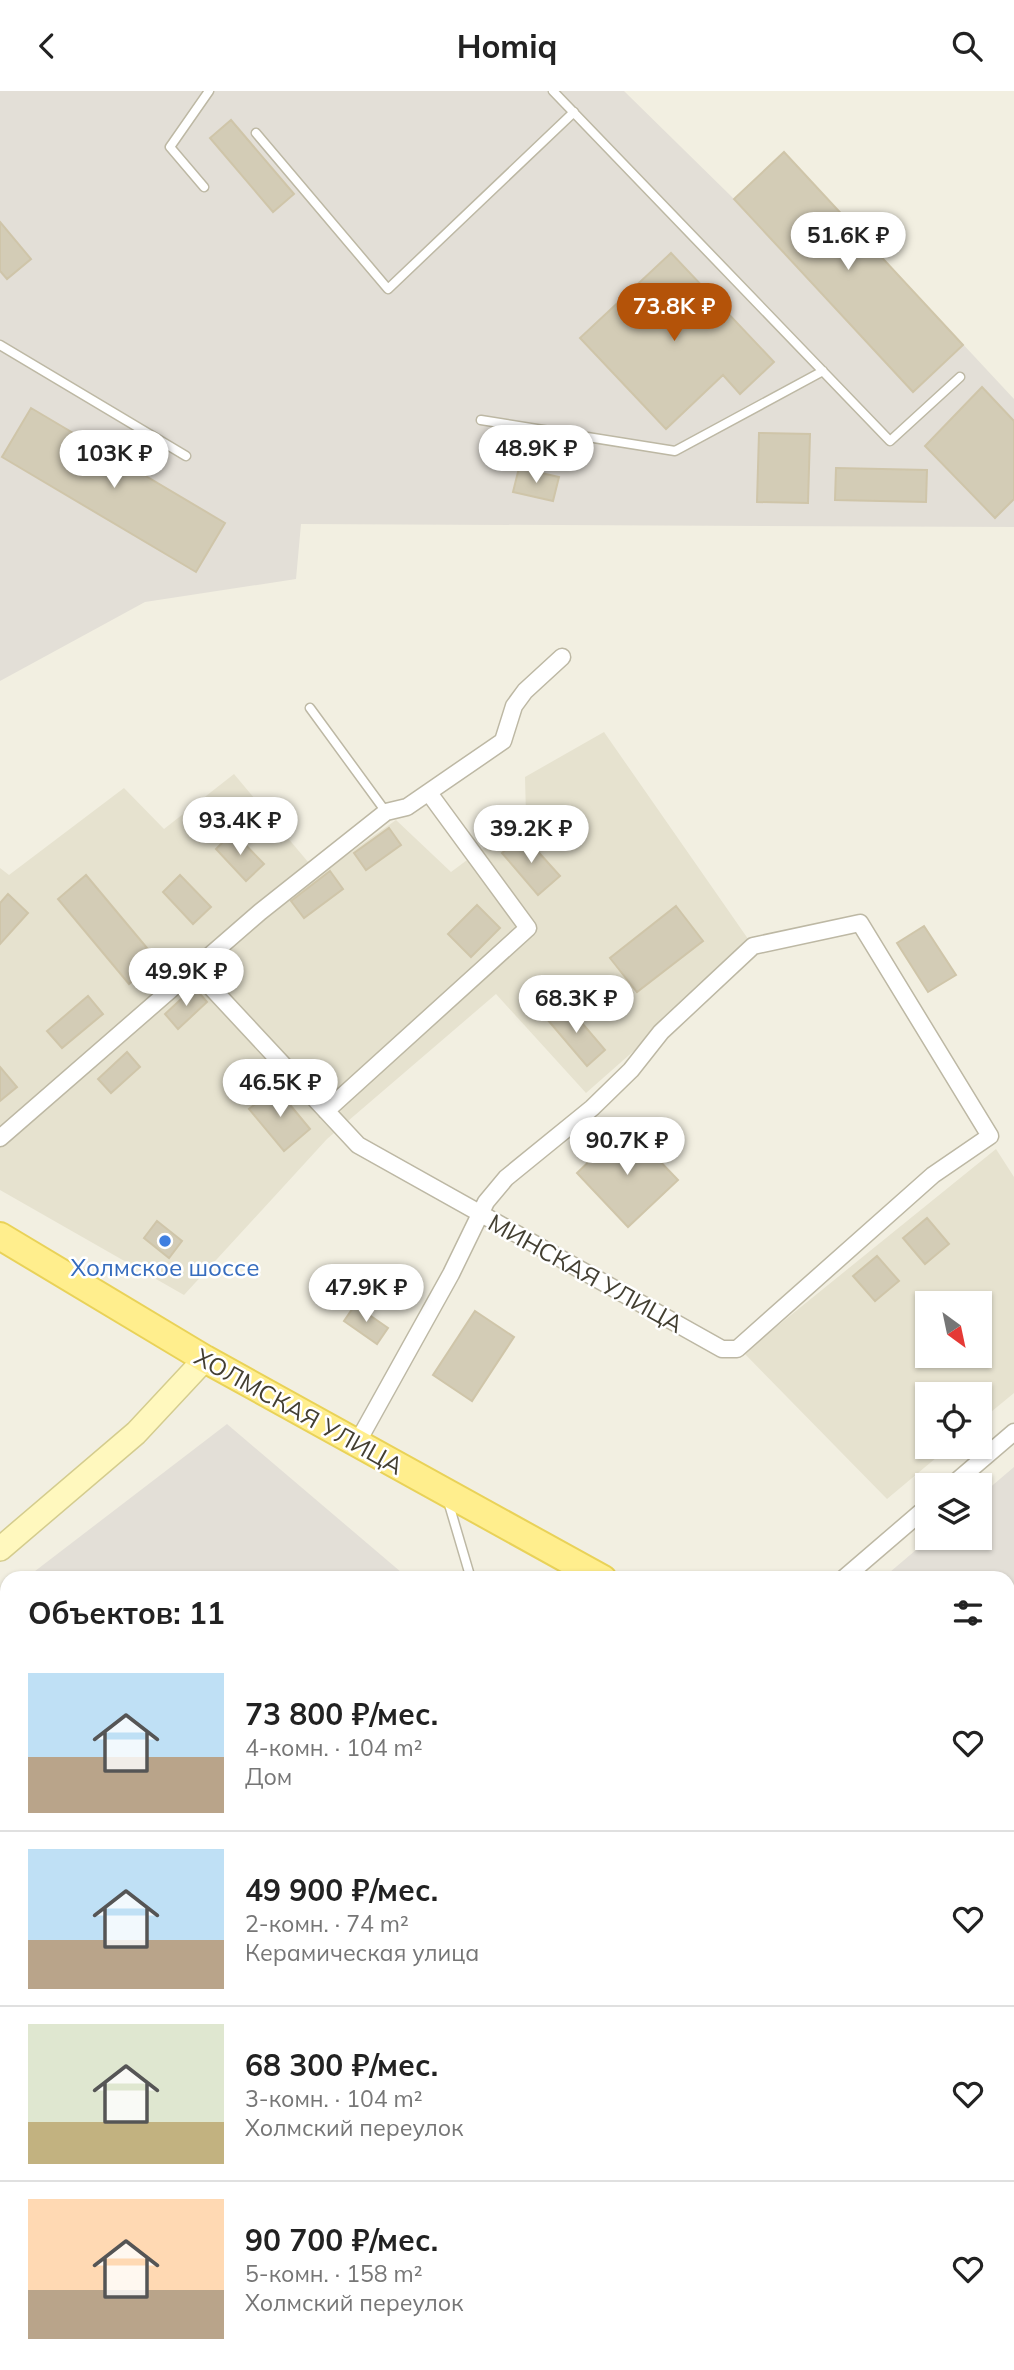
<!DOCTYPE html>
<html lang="ru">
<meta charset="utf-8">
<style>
body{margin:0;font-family:Mulish,sans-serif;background:#f6f6f6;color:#222;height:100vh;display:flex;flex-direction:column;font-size:26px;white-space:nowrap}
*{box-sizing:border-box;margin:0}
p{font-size:23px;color:#767676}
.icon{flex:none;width:38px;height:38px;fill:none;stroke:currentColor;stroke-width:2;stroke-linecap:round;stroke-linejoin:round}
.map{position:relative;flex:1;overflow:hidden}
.panel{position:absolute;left:0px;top:1480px;width:1015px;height:800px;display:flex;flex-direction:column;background:#fff;border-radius:21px 21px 0 0;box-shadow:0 2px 5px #0004}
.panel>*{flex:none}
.needle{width:46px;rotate:147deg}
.buttons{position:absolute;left:915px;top:1200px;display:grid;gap:14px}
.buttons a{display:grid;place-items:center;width:77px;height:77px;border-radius:0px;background:#fff;box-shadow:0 2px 5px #0004;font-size:35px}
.price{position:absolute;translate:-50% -60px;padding:0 16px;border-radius:24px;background:#fff;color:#222;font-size:23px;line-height:46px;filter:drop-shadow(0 2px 4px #0008)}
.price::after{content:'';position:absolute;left:50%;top:42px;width:21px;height:16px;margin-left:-10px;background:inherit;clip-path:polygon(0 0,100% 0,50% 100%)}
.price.selected{background:#b45309;color:#fff}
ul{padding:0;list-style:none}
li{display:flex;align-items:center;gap:21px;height:175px;padding:0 28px}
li+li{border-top:2px solid #e0e0e0}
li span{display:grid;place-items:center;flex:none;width:196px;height:140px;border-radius:0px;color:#555}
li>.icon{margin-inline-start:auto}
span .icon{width:84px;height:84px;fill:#fffc;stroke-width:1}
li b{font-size:30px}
h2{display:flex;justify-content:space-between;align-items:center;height:84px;padding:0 28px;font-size:30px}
header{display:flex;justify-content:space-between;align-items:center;height:91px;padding:0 28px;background:#fff;font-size:32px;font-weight:700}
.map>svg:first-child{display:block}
.residential{fill:#e6e2cf;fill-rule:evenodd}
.industrial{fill:#e3dfd7}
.building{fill:#d3ccb6;stroke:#cfc5a9;stroke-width:2}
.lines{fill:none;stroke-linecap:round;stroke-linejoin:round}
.lane-casing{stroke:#bdb8a4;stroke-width:11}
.street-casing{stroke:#bdb8a4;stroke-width:19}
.secondary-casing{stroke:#d4cc8e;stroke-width:26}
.primary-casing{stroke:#e9d258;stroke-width:30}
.lane{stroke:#fff;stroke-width:8}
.street{stroke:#fff;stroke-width:16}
.secondary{stroke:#fff8be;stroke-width:23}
.primary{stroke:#ffee8d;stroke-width:26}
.shop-dot{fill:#3f7fe0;stroke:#fff;stroke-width:2.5}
.labels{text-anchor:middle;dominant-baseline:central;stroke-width:5;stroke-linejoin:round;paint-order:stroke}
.shop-label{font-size:24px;fill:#366cbe;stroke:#fff}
.street-label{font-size:24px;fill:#433f32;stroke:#fff}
</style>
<header><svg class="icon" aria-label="back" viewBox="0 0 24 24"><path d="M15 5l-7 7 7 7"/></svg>Homiq<svg class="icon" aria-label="search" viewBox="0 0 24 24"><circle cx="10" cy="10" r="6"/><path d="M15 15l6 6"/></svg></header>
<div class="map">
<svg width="1014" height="2279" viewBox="0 0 1014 2279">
<rect width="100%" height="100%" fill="#f2efe1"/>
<path class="residential" d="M 604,641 L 753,855 L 586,1002 L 496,903 L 327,1048 L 184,1204 L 0,1099 L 0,777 L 9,784 L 124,697 L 164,738 L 234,683 L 319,784 L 396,729 L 451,781 L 526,725 L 525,686 Z
M 996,1058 L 1014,1086 L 1014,1302 L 980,1330 L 980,1304 L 928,1304 L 928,1356 L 949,1356 L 887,1408 L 744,1262 ZM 928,1213 L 980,1213 L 980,1265 L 928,1265 Z"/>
<path class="industrial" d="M 0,0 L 624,0 L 734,108 L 784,61 L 1014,308 L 1014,436 L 301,433 L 296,488 L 145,511 L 0,590 Z
M 227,1333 L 408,1487 L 26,1487 Z
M 1014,1376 L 1014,1622 L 1008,1618 L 1008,1488 L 883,1487 L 930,1447 L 980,1447 L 980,1405 Z
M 7,1502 L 7,2130 L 0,2136 L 0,1508 Z"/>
<path class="building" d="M 231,29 L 294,103 L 273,121 L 210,47 Z
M 784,61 L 963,254 L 913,301 L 734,108 Z
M 0,131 L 31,168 L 7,188 L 0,180 Z
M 671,162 L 774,271 L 740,303 L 723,284 L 666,338 L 580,247 Z
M 982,296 L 1014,330 L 1014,408 L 995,427 L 925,355 Z
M 31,317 L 225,432 L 196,481 L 2,366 Z
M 759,342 L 810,343 L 808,412 L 757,411 Z
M 519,377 L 559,386 L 553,410 L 513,401 Z
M 836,377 L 927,379 L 926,411 L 835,409 Z
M 389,737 L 401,754 L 366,779 L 354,762 Z
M 233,741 L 264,773 L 246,790 L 216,758 Z
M 523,744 L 560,785 L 538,804 L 502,762 Z
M 330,780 L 343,798 L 304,827 L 291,810 Z
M 86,784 L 157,869 L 129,893 L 58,808 Z
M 180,784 L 211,816 L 193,833 L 163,801 Z
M 8,803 L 28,822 L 0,853 L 0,812 Z
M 477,814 L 500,837 L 471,866 L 448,843 Z
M 676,815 L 703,850 L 637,901 L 610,867 Z
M 924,835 L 956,884 L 928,901 L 897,852 Z
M 194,896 L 207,911 L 178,938 L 165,923 Z
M 88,905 L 103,923 L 62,957 L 47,940 Z
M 565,912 L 605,959 L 587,975 L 547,928 Z
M 127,961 L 140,976 L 111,1002 L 98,988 Z
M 0,976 L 17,996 L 0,1010 Z
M 276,997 L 310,1038 L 284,1060 L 249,1018 Z
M 626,1035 L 678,1089 L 628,1136 L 577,1082 Z
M 927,1127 L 949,1153 L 925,1173 L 903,1147 Z
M 157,1130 L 182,1150 L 169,1167 L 144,1147 Z
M 877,1165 L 899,1190 L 875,1210 L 853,1185 Z
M 355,1214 L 388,1237 L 377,1253 L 344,1230 Z
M 475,1220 L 514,1246 L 472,1310 L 433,1284 Z"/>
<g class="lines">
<defs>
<path id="lane" d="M 553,0 L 890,350 L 960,286
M 256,42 L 388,198 L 574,21
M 204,96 L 170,56 L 209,0
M 0,254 L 186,365
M 481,329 L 675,360 L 823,280
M 310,617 L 386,721
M 448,1410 L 471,1488
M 1008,1827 L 1014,1825
M 1008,2054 L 1014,2048
M 741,2279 L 748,2273"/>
<path id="street" d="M 194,878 L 358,1054 L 722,1258 L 737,1258 L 933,1084 L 990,1045 L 860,832 L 753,855 L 661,941 L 631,979 L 592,1017 L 506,1087 L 486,1111 L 451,1183 L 357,1352
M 326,1020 L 528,837 L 429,702
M 0,1047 L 260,821 L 386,721 L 407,716 L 503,650 L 514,615 L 525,600 L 562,566
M 951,1395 L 1014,1341
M 843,1488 L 928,1415"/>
<path id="secondary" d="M 0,1458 L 136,1342 L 205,1268"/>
<path id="primary" d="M 0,1145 L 205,1268 L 603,1488
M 1008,1717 L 1014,1721"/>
</defs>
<use href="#lane" class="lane-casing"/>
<use href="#street" class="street-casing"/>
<use href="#secondary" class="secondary-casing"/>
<use href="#primary" class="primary-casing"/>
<use href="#lane" class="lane"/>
<use href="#street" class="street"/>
<use href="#secondary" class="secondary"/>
<use href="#primary" class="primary"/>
</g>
<circle class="shop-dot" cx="165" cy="1150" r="7"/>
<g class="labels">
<g class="shop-label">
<text x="165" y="1176">Холмское шоссе</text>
</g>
<g class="street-label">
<text transform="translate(586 1182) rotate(29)">МИНСКАЯ УЛИЦА</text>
<text transform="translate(299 1320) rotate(29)">ХОЛМСКАЯ УЛИЦА</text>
</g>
</g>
</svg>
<div class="buttons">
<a><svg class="needle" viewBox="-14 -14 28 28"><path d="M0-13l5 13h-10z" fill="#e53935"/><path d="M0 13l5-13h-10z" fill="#767676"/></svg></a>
<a><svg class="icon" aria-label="locate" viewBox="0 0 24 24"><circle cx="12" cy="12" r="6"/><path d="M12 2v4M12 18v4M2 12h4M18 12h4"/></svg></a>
<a><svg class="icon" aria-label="layers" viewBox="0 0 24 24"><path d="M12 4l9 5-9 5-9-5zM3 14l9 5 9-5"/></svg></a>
</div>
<b class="price" style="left:848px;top:181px">51.6K ₽</b>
<b class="price selected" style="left:674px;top:252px">73.8K ₽</b>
<b class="price" style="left:536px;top:394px">48.9K ₽</b>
<b class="price" style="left:114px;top:399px">103K ₽</b>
<b class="price" style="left:240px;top:766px">93.4K ₽</b>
<b class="price" style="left:531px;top:774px">39.2K ₽</b>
<b class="price" style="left:186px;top:917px">49.9K ₽</b>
<b class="price" style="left:576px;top:944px">68.3K ₽</b>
<b class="price" style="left:280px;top:1028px">46.5K ₽</b>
<b class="price" style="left:627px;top:1086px">90.7K ₽</b>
<b class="price" style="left:366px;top:1233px">47.9K ₽</b>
<section class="panel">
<h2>Объектов: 11<svg class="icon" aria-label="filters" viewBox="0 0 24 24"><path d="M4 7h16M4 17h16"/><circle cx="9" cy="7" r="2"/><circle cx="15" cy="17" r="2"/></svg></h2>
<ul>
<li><span style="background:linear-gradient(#bfe0f5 60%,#b9a48a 0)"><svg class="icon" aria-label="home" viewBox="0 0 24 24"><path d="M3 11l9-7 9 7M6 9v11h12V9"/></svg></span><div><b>73 800 ₽/мес.</b><p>4-комн. · 104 m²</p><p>Дом</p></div><svg class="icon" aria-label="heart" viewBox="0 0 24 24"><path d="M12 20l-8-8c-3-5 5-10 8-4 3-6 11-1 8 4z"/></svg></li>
<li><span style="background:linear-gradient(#bfe0f5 65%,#b9a48a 0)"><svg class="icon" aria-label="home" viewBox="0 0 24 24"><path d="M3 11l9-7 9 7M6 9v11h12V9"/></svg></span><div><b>49 900 ₽/мес.</b><p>2-комн. · 74 m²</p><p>Керамическая улица</p></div><svg class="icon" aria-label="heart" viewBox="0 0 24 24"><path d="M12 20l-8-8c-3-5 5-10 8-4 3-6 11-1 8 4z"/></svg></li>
<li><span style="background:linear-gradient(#dfe7d0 70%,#c2b280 0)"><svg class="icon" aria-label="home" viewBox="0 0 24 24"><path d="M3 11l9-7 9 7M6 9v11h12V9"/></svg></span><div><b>68 300 ₽/мес.</b><p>3-комн. · 104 m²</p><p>Холмский переулок</p></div><svg class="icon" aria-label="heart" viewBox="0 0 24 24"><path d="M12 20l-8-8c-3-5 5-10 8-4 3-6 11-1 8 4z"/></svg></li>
<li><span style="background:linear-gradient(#ffd9b3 65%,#b9a48a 0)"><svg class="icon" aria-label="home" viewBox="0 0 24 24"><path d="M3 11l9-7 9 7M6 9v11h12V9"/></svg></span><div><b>90 700 ₽/мес.</b><p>5-комн. · 158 m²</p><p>Холмский переулок</p></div><svg class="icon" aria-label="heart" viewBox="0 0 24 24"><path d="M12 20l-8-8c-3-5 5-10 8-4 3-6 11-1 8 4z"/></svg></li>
</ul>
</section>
</div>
